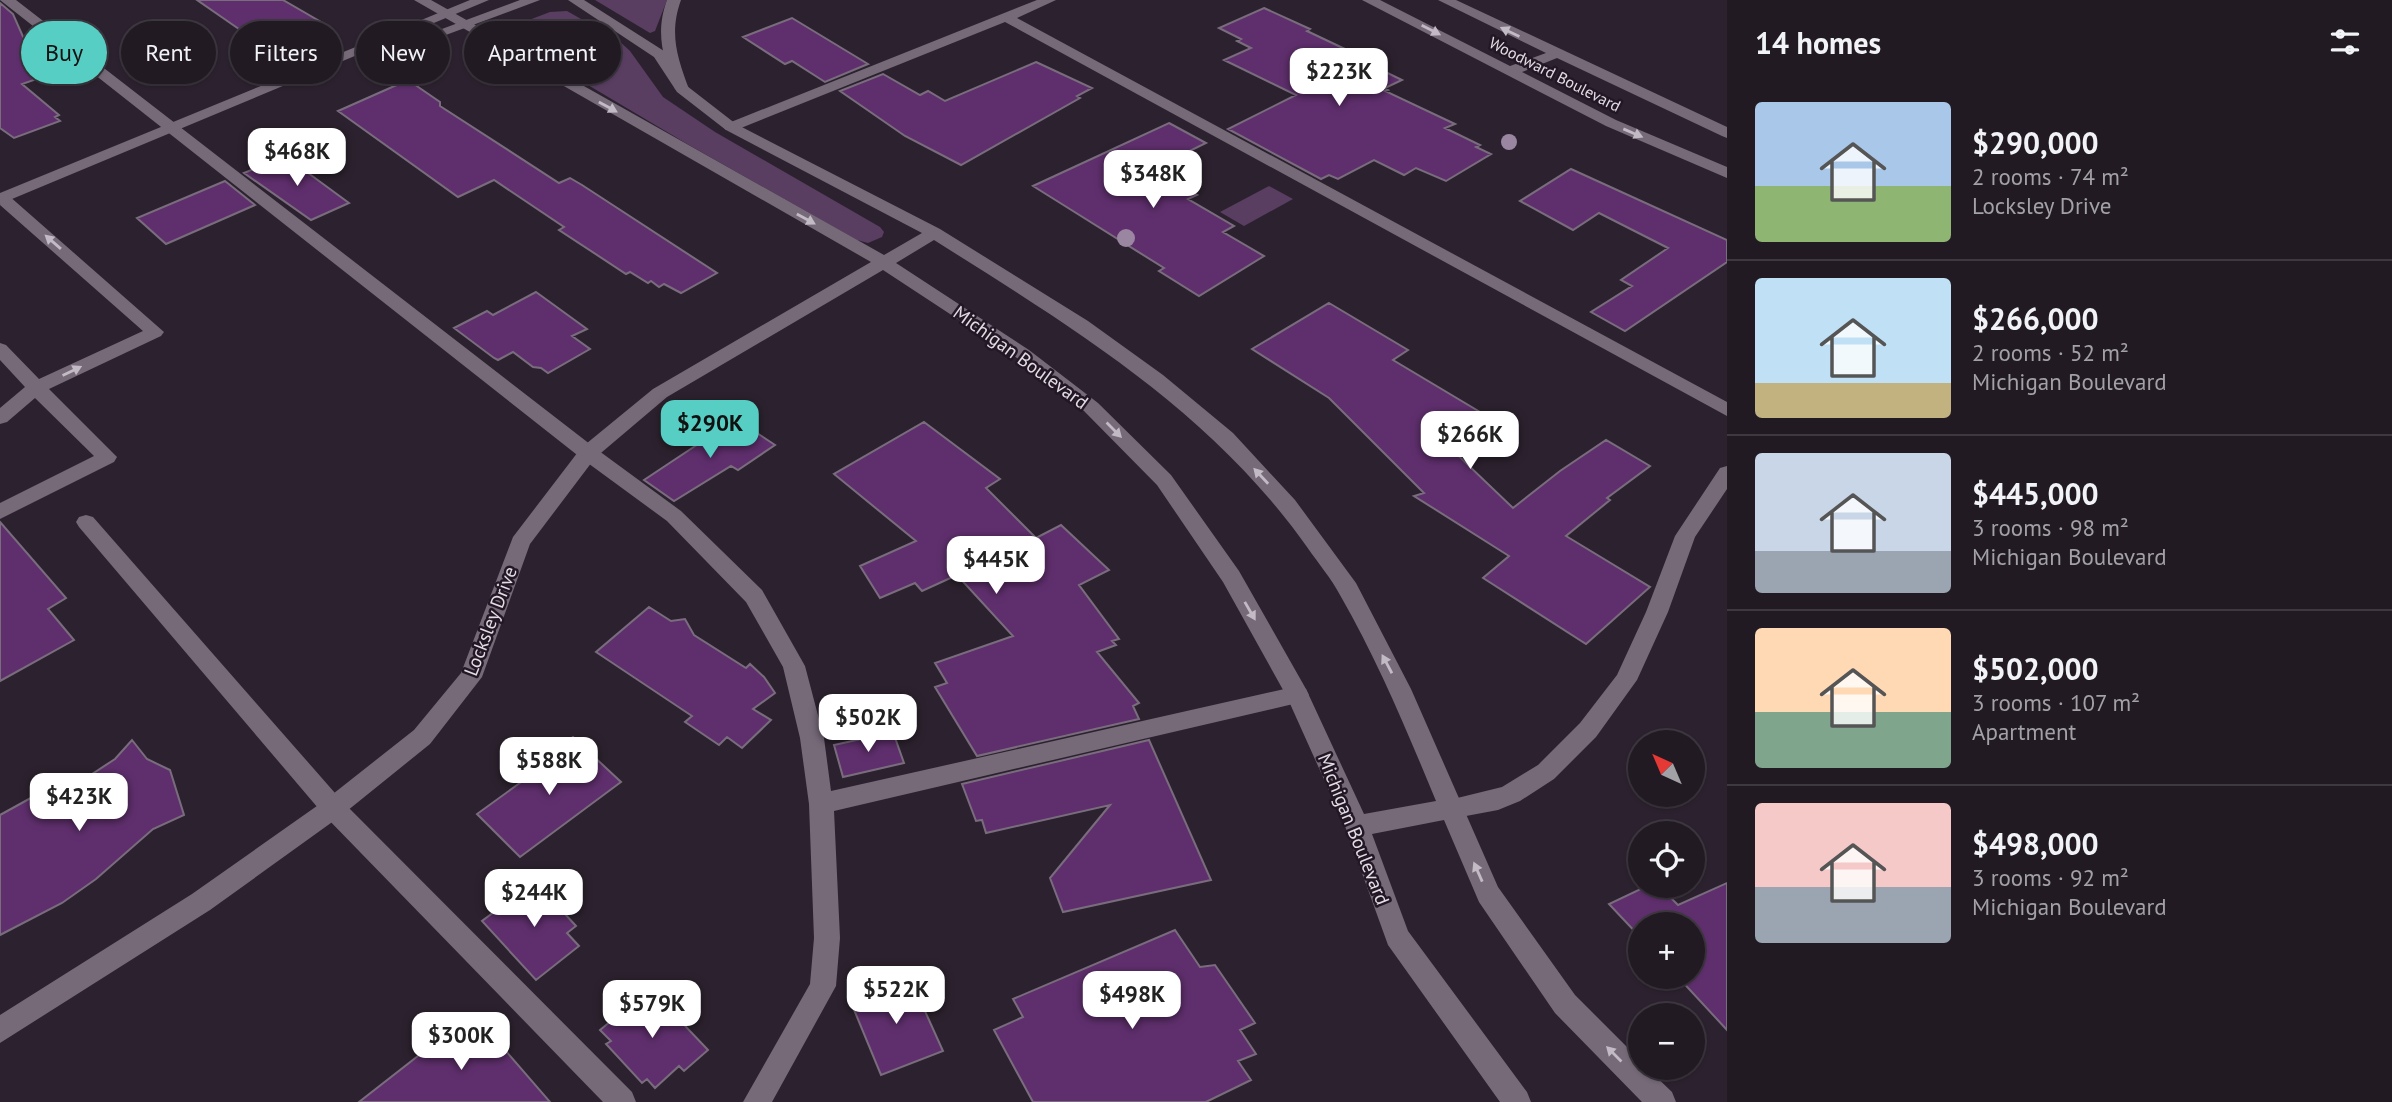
<!DOCTYPE html>
<meta charset="utf-8">
<style>
body{margin:0;font-family:"PT Sans",sans-serif;background:#2d2730;color:#f1f3f6;height:100vh;display:flex;flex-direction:column;font-size:26px;white-space:nowrap}
*{box-sizing:border-box;margin:0}
p{font-size:23px;color:#a2a1a6}
.icon{flex:none;width:38px;height:38px;fill:none;stroke:currentColor;stroke-width:2;stroke-linecap:round;stroke-linejoin:round}
.map{position:relative;flex:1;overflow:hidden}
.drawer{display:flex;flex-direction:column;background:#211a23;width:665px}
.drawer>*{flex:none}
.banner{position:absolute;left:21px;top:21px;width:665px;height:63px;display:flex;gap:14px}
.needle{width:46px;rotate:316deg}
.controls{position:absolute;left:1628px;top:730px;display:grid;gap:14px}
.controls a{display:grid;place-items:center;width:77px;height:77px;border-radius:50%;background:#211a23;box-shadow:0 2px 5px #0004,0 0 0 2px #3e3841;font-size:35px}
.price{position:absolute;translate:-50% -60px;padding:0 16px;border-radius:14px;background:#fff;color:#222;font-size:23px;line-height:46px;filter:drop-shadow(0 2px 4px #0008)}
.price::after{content:'';position:absolute;left:50%;top:42px;width:21px;height:16px;margin-left:-10px;background:inherit;clip-path:polygon(0 0,100% 0,50% 100%)}
.price.on{background:#56cec3;color:#111}
ul{padding:0;list-style:none}
li{display:flex;align-items:center;gap:21px;height:175px;padding:0 28px}
li+li{border-top:2px solid #3e3841}
li span{display:grid;place-items:center;flex:none;width:196px;height:140px;border-radius:7px;color:#555}
li>.icon{margin-inline-start:auto}
span .icon{width:84px;height:84px;fill:#fffc;stroke-width:1}
li b{font-size:30px}
h2{display:flex;justify-content:space-between;align-items:center;height:84px;padding:0 28px;font-size:30px}
.pill{padding:0 24px;border-radius:32px;background:#211a23;box-shadow:0 2px 5px #0004,0 0 0 2px #3e3841;font-size:24px;line-height:63px}
.pill.on{background:#56cec3;color:#111}
main{display:flex;flex:1;min-height:0}
.map>svg:first-child{display:block}
.green{fill:#593e62}
.building{fill:#5f2f6d;stroke:#796d7d;stroke-width:2}
.lines{fill:none;stroke-linecap:round;stroke-linejoin:round}
.lane{fill:#766a79;fill-rule:evenodd}
.street{fill:#766a79;fill-rule:evenodd}
.secondary{fill:#766a79;fill-rule:evenodd}
.tree{fill:#9a86a0}
.oneway{fill:#c2bac5}
.labels{text-anchor:middle;dominant-baseline:central;stroke-width:5;stroke-linejoin:round;paint-order:stroke}
.far-street-label{font-size:16px;fill:#e3dce5;stroke:#221825}
.street-label{font-size:19px;fill:#e3dce5;stroke:#221825}
</style>
<main>
<div class="map">
<svg width="1727" height="1102" viewBox="0 0 1727 1102">
<rect width="100%" height="100%" fill="#2c222f"/>
<path class="green" d="M 595,0 L 667,0 L 655,31 L 650,33 Z
M 567,11 L 618,40 L 630,51 L 663,97 L 715,132 L 880,227 L 884,232 L 882,237 L 868,243 L 857,240 L 689,145 L 504,35 L 508,28 L 550,12 Z
M 1269,186 L 1293,199 L 1244,226 L 1220,212 Z"/>
<path class="building" d="M 197,0 L 283,0 L 328,26 L 287,42 L 280,38 L 262,45 Z
M 0,3 L 13,14 L 28,48 L 37,44 L 65,69 L 22,84 L 59,115 L 55,117 L 60,121 L 14,138 L 0,128 Z
M 1264,8 L 1310,29 L 1307,31 L 1366,59 L 1363,61 L 1402,80 L 1385,88 L 1388,90 L 1385,91 L 1455,124 L 1445,128 L 1480,145 L 1476,147 L 1491,154 L 1446,181 L 1416,168 L 1404,175 L 1374,160 L 1338,179 L 1329,175 L 1321,179 L 1228,129 L 1296,95 L 1224,60 L 1251,48 L 1237,41 L 1241,39 L 1219,28 Z
M 792,18 L 868,64 L 825,82 L 792,61 L 785,64 L 743,37 Z
M 1036,62 L 1092,88 L 1077,96 L 1080,98 L 961,165 L 905,136 L 840,91 L 883,74 L 920,95 L 928,91 L 945,101 Z
M 408,80 L 440,102 L 440,106 L 559,183 L 570,178 L 582,185 L 717,273 L 681,293 L 664,284 L 659,287 L 651,281 L 648,283 L 630,272 L 626,274 L 559,230 L 564,227 L 494,180 L 458,197 L 338,111 Z
M 1169,123 L 1206,143 L 1157,167 L 1165,171 L 1160,174 L 1197,195 L 1188,199 L 1234,226 L 1223,232 L 1264,256 L 1199,296 L 1159,271 L 1164,268 L 1033,186 Z
M 285,156 L 349,203 L 311,220 L 244,173 Z
M 1571,169 L 1727,240 L 1727,262 L 1625,331 L 1591,312 L 1632,286 L 1621,280 L 1668,248 L 1599,213 L 1573,230 L 1520,201 Z
M 225,181 L 255,205 L 166,244 L 137,218 Z
M 536,292 L 587,329 L 572,336 L 590,349 L 548,373 L 541,368 L 533,367 L 513,352 L 498,360 L 494,358 L 454,328 L 487,311 L 493,315 Z
M 1329,303 L 1408,350 L 1393,360 L 1485,415 L 1444,442 L 1513,508 L 1560,471 L 1606,440 L 1650,466 L 1607,498 L 1610,500 L 1566,536 L 1650,587 L 1586,644 L 1483,578 L 1509,556 L 1414,496 L 1424,493 L 1329,398 L 1252,349 Z
M 736,419 L 775,445 L 738,470 L 731,466 L 674,501 L 644,480 Z
M 924,422 L 1000,479 L 986,488 L 1036,538 L 1061,525 L 1109,570 L 1079,585 L 1119,639 L 1112,641 L 1116,645 L 1097,652 L 1139,703 L 1133,706 L 1139,719 L 977,756 L 935,687 L 947,683 L 935,663 L 1013,636 L 957,575 L 922,591 L 915,583 L 880,598 L 860,566 L 916,541 L 834,474 Z
M 0,522 L 66,598 L 48,609 L 74,640 L 0,681 Z
M 649,607 L 671,621 L 685,619 L 694,635 L 746,668 L 750,664 L 764,677 L 775,693 L 753,709 L 771,720 L 742,748 L 727,737 L 719,745 L 685,722 L 692,716 L 596,652 Z
M 893,732 L 904,763 L 843,777 L 834,745 Z
M 573,737 L 621,782 L 520,857 L 477,814 L 542,767 L 537,763 Z
M 132,740 L 147,759 L 170,770 L 184,815 L 153,829 L 96,879 L 62,903 L 0,935 L 0,815 L 38,794 L 89,776 L 115,759 Z
M 1149,740 L 1211,880 L 1063,912 L 1050,878 L 1110,805 L 986,833 L 982,820 L 976,821 L 962,784 Z
M 537,880 L 567,912 L 565,914 L 576,926 L 567,933 L 579,946 L 536,980 L 482,921 Z
M 1727,883 L 1727,1030 L 1677,976 L 1692,976 L 1692,924 L 1640,924 L 1640,937 L 1609,904 L 1647,886 L 1659,886 L 1678,905 Z
M 1175,930 L 1200,967 L 1215,965 L 1255,1023 L 1240,1030 L 1256,1054 L 1238,1061 L 1251,1080 L 1206,1102 L 1033,1102 L 994,1030 L 1023,1017 L 1013,999 Z
M 910,978 L 943,1051 L 881,1075 L 850,1000 Z
M 650,989 L 708,1050 L 684,1071 L 679,1066 L 655,1088 L 647,1079 L 642,1083 L 606,1044 L 611,1041 L 600,1030 Z
M 473,1013 L 550,1102 L 359,1102 Z"/>
<g class="lines">
<path class="lane" d="M 0,0 L 16,0 L 595,448 L 681,511 L 762,590 L 805,666 L 824,738 L 831,791 L 1298,686 L 1306,689 L 1309,695 L 1306,701 L 834,811 L 840,938 L 836,986 L 772,1102 L 743,1102 L 810,984 L 814,938 L 809,804 L 800,738 L 783,667 L 746,602 L 667,521 L 581,458 Z
M 1037,0 L 1056,0 L 1017,18 L 1727,402 L 1727,416 L 1005,22 L 736,130 L 726,130 L 723,127 L 726,124 Z
M 2,193 L 8,195 L 164,332 L 161,336 L 49,389 L 117,457 L 114,462 L 0,519 L 0,503 L 94,456 L 35,398 L 7,422 L 0,424 L 0,408 L 25,387 L 0,360 L 0,343 L 6,345 L 39,379 L 143,331 L 0,205 Z
M 1727,466 L 1727,489 L 1695,537 L 1668,612 L 1637,680 L 1596,737 L 1554,779 L 1520,801 L 1498,810 L 1450,819 L 1441,816 L 1438,809 L 1441,802 L 1502,787 L 1538,765 L 1580,723 L 1617,675 L 1646,612 L 1675,536 L 1720,468 Z
M 86,515 L 93,517 L 342,801 L 632,1092 L 636,1102 L 603,1102 L 324,815 L 79,527 L 76,522 L 79,517 Z"/>
<path class="street" d="M 414,0 L 431,0 L 884,255 L 922,233 L 726,130 L 677,92 L 654,57 L 568,0 L 584,0 L 664,51 L 687,86 L 736,124 L 940,229 L 1088,321 L 1163,375 L 1233,433 L 1295,500 L 1356,583 L 1411,689 L 1498,887 L 1575,995 L 1640,1060 L 1640,1068 L 1647,1068 L 1672,1092 L 1676,1102 L 1642,1102 L 1555,1013 L 1479,902 L 1444,820 L 1372,834 L 1408,931 L 1527,1092 L 1531,1102 L 1500,1102 L 1388,945 L 1345,826 L 1287,697 L 1223,582 L 1157,485 L 1084,411 L 1017,358 L 883,270 L 667,397 L 595,458 L 530,544 L 482,677 L 430,744 L 342,815 L 210,910 L 0,1043 L 0,1015 L 192,894 L 324,801 L 414,730 L 461,673 L 513,537 L 581,448 L 653,389 L 871,262 ZM 934,240 C 1073,328 1210,410 1307,547 C 1318,563 1331,578 1340,595 C 1378,661 1407,731 1436,801 L 1364,814 L 1306,689 L 1239,571 L 1171,475 L 1098,403 L 1029,350 L 896,263 Z
M 1362,0 L 1380,0 L 1510,66 L 1546,53 L 1438,0 L 1456,0 L 1727,127 L 1727,138 L 1722,136 L 1557,58 L 1522,72 L 1616,120 L 1727,167 L 1727,178 L 1606,126 Z"/>
<path class="secondary" d="M 470,0 L 489,0 L 0,204 L 0,193 Z
M 520,0 L 540,0 L 435,39 L 430,40 L 423,36 Z
M 667,0 L 681,0 C 669,33 677,57 689,89 L 682,93 L 675,89 C 663,57 655,33 667,0 Z"/>
</g>
<g class="tree">
<circle cx="1509" cy="142" r="8"/>
<circle cx="1126" cy="238" r="9"/>
</g>
<defs><path id="oneway-solid" d="M-6-.8H1V-3.2L6.5 0L1 3.2V.8H-6Z" transform="scale(1.75)"/></defs>
<g class="oneway">
<use href="#oneway-solid" transform="translate(1431 30) rotate(27)"/>
<use href="#oneway-solid" transform="translate(1510 32) rotate(-154)"/>
<use href="#oneway-solid" transform="translate(608 107) rotate(29)"/>
<use href="#oneway-solid" transform="translate(1633 133) rotate(23)"/>
<use href="#oneway-solid" transform="translate(806 219) rotate(29)"/>
<use href="#oneway-solid" transform="translate(53 242) rotate(-139)"/>
<use href="#oneway-solid" transform="translate(72 371) rotate(-26)"/>
<use href="#oneway-solid" transform="translate(1114 430) rotate(45)"/>
<use href="#oneway-solid" transform="translate(1261 476) rotate(-133)"/>
<use href="#oneway-solid" transform="translate(1250 611) rotate(60)"/>
<use href="#oneway-solid" transform="translate(1387 664) rotate(-118)"/>
<use href="#oneway-solid" transform="translate(1478 872) rotate(-114)"/>
<use href="#oneway-solid" transform="translate(1614 1054) rotate(-135)"/>
</g>
<g class="labels">
<g class="far-street-label">
<text transform="translate(1555 74) rotate(27)">Woodward Boulevard</text>
</g>
<g class="street-label">
<text transform="translate(1021 357) rotate(36)">Michigan Boulevard</text>
<text transform="translate(490 621) rotate(-69)">Locksley Drive</text>
<text transform="translate(1354 829) rotate(68)">Michigan Boulevard</text>
</g>
</g>
</svg>
<div class="controls">
<a><svg class="needle" viewBox="-14 -14 28 28"><path d="M0-13l5 13h-10z" fill="#e53935"/><path d="M0 13l5-13h-10z" fill="#a2a1a6"/></svg></a>
<a><svg class="icon" aria-label="locate" viewBox="0 0 24 24"><circle cx="12" cy="12" r="6"/><path d="M12 2v4M12 18v4M2 12h4M18 12h4"/></svg></a>
<a>+</a>
<a>−</a>
</div>
<b class="price" style="left:1339px;top:108px">$223K</b>
<b class="price" style="left:297px;top:188px">$468K</b>
<b class="price" style="left:1153px;top:210px">$348K</b>
<b class="price on" style="left:710px;top:460px">$290K</b>
<b class="price" style="left:1470px;top:471px">$266K</b>
<b class="price" style="left:996px;top:596px">$445K</b>
<b class="price" style="left:868px;top:754px">$502K</b>
<b class="price" style="left:549px;top:797px">$588K</b>
<b class="price" style="left:79px;top:833px">$423K</b>
<b class="price" style="left:534px;top:929px">$244K</b>
<b class="price" style="left:896px;top:1026px">$522K</b>
<b class="price" style="left:1132px;top:1031px">$498K</b>
<b class="price" style="left:652px;top:1040px">$579K</b>
<b class="price" style="left:461px;top:1072px">$300K</b>
<div class="banner">
<a class="pill on">Buy</a>
<a class="pill">Rent</a>
<a class="pill">Filters</a>
<a class="pill">New</a>
<a class="pill">Apartment</a>
</div>
</div>
<section class="drawer">
<h2>14 homes<svg class="icon" aria-label="filters" viewBox="0 0 24 24"><path d="M4 7h16M4 17h16"/><circle cx="9" cy="7" r="2"/><circle cx="15" cy="17" r="2"/></svg></h2>
<ul>
<li><span style="background:linear-gradient(#a9c7e8 60%,#8fb573 0)"><svg class="icon" aria-label="home" viewBox="0 0 24 24"><path d="M3 11l9-7 9 7M6 9v11h12V9"/></svg></span><div><b>$290,000</b><p>2 rooms · 74 m²</p><p>Locksley Drive</p></div></li>
<li><span style="background:linear-gradient(#bfe0f5 75%,#c2b280 0)"><svg class="icon" aria-label="home" viewBox="0 0 24 24"><path d="M3 11l9-7 9 7M6 9v11h12V9"/></svg></span><div><b>$266,000</b><p>2 rooms · 52 m²</p><p>Michigan Boulevard</p></div></li>
<li><span style="background:linear-gradient(#c9d6e8 70%,#9aa5b1 0)"><svg class="icon" aria-label="home" viewBox="0 0 24 24"><path d="M3 11l9-7 9 7M6 9v11h12V9"/></svg></span><div><b>$445,000</b><p>3 rooms · 98 m²</p><p>Michigan Boulevard</p></div></li>
<li><span style="background:linear-gradient(#ffd9b3 60%,#7fa58c 0)"><svg class="icon" aria-label="home" viewBox="0 0 24 24"><path d="M3 11l9-7 9 7M6 9v11h12V9"/></svg></span><div><b>$502,000</b><p>3 rooms · 107 m²</p><p>Apartment</p></div></li>
<li><span style="background:linear-gradient(#f6c9c9 60%,#9aa5b1 0)"><svg class="icon" aria-label="home" viewBox="0 0 24 24"><path d="M3 11l9-7 9 7M6 9v11h12V9"/></svg></span><div><b>$498,000</b><p>3 rooms · 92 m²</p><p>Michigan Boulevard</p></div></li>
</ul>
</section>
</main>
